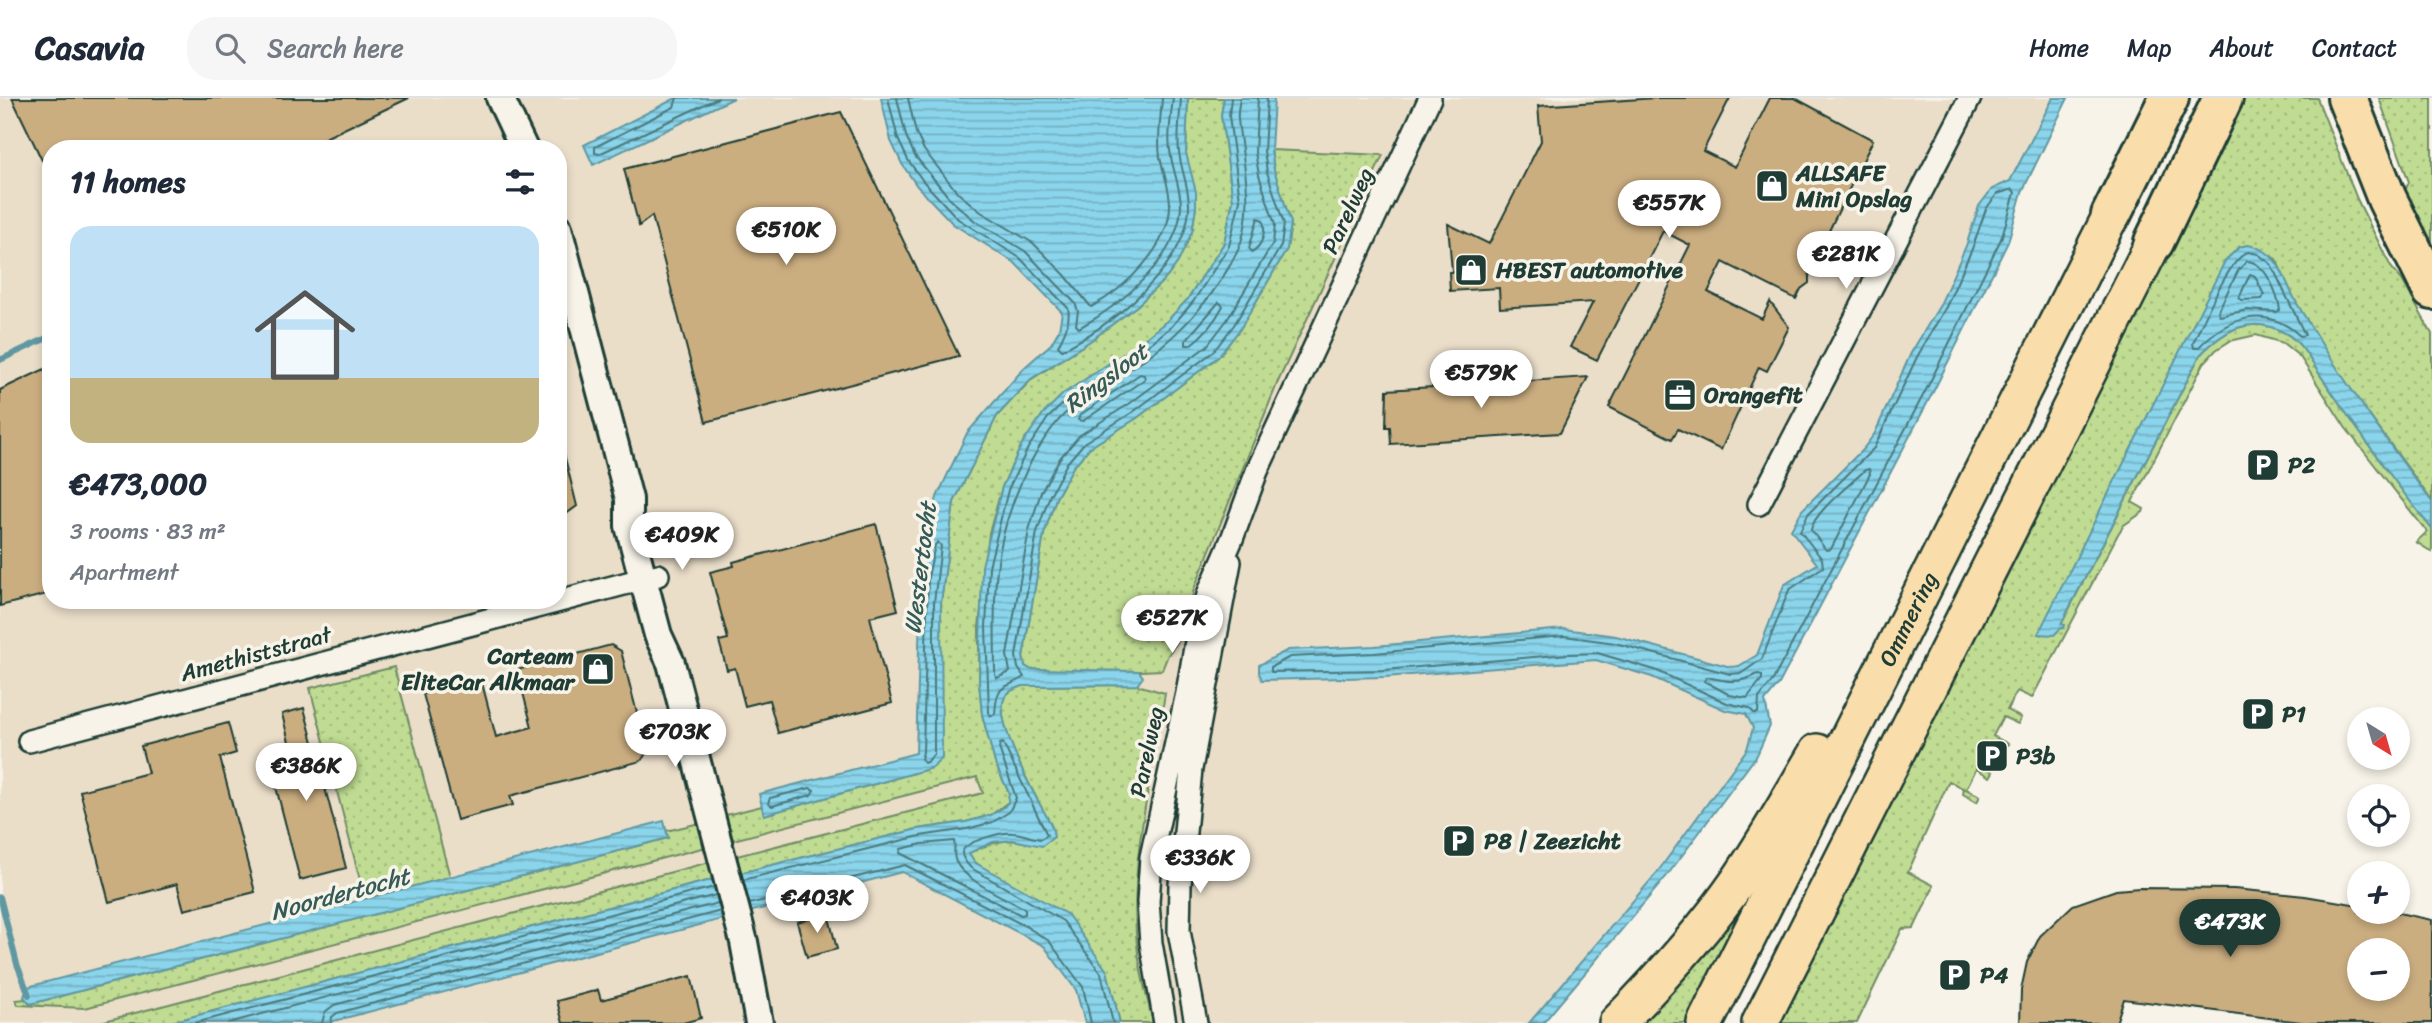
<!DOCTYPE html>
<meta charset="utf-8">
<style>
body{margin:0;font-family:Sriracha,sans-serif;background:#f6f6f7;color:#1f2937;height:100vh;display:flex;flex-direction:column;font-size:26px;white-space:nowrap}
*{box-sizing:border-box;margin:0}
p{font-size:23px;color:#747a83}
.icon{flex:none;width:38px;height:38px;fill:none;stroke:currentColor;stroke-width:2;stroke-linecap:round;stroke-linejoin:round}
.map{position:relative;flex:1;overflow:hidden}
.drawer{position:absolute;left:42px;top:42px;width:525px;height:469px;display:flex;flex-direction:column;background:#fff;border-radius:28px;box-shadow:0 4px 10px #0003}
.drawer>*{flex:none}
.needle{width:46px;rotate:143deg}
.tools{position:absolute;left:2347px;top:609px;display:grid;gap:14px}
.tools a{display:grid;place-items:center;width:63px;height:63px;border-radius:50%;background:#fff;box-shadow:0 4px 10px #0003;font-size:35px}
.price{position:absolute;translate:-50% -60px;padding:0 16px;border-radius:24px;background:#fff;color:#222;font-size:23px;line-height:46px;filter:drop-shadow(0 2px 4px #0008)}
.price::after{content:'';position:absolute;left:50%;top:42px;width:21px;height:16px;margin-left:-10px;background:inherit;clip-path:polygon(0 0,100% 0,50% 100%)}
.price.current{background:#1f3d34;color:#fff}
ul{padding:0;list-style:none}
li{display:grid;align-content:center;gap:14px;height:371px;padding:0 28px}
li span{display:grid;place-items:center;height:217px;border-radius:21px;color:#555}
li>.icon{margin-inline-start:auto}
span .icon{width:126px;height:126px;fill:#fffc;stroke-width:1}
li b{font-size:30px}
h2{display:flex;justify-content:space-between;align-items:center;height:84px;padding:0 28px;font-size:30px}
header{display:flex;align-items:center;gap:42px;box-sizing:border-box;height:98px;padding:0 35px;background:#fff;border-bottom:2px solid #e0e1e3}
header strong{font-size:33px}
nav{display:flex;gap:38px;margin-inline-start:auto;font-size:24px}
.search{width:490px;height:63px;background:#f6f6f7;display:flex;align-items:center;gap:18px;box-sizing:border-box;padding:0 24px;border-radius:28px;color:#747a83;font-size:26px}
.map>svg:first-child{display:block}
.built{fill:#eadec9;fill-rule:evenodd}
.grass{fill:url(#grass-dots);stroke:#708c64;stroke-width:2}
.water{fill:url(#water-rules);stroke:#6098a2;stroke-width:2}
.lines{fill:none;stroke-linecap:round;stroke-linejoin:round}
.shore{stroke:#4a7a7e;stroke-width:2}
.stream{stroke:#6098a2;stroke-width:6}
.building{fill:#cbae80;stroke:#1f3d34;stroke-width:2;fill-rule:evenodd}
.minor-casing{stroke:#1f3d34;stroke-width:26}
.tertiary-casing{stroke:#1f3d34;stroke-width:32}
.trunk-casing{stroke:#1f3d34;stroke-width:40}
.motorway-casing{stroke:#1f3d34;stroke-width:44}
.minor{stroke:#f7f3e8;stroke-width:21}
.tertiary{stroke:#f7f3e8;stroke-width:26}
.trunk{stroke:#f9deab;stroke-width:35}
.motorway{stroke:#f9deab;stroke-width:38}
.labels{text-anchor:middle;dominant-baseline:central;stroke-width:7;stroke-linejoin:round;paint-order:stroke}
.poi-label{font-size:23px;font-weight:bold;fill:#1f3d34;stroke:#f7f3e8;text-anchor:start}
.street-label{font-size:23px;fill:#1f3d34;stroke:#f7f3e8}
.water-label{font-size:24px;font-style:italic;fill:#355b59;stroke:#f7f3e8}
</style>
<header>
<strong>Casavia</strong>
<div class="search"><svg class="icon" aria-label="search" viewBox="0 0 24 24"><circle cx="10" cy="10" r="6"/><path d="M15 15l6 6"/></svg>Search here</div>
<nav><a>Home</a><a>Map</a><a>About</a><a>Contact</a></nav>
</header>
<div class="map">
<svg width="2432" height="925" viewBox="0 0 2432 925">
<defs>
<pattern id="grass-dots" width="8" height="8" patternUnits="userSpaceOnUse" patternTransform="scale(1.75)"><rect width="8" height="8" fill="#c0dc93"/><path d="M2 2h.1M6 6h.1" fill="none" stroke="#a5be7f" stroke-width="1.8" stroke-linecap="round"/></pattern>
<pattern id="water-rules" width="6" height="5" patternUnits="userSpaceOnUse" patternTransform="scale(1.75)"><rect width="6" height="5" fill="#8bd5ec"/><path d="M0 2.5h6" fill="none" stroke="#71aec0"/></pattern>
</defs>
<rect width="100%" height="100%" fill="#f7f3e8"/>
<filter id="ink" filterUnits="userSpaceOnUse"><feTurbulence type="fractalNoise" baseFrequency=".0143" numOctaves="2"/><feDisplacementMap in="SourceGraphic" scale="14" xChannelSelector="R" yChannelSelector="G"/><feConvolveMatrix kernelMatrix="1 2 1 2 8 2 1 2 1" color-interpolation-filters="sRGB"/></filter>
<g filter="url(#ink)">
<path class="built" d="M 0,0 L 2053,0 L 2009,84 L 1979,108 L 1966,148 L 1940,207 L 1911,255 L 1875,335 L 1868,346 L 1802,412 L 1817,466 L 1753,630 L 1747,651 L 1656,776 L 1529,925 L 0,925 ZM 51,51 L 558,51 L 558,502 L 51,502 Z"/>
<path class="grass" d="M 1188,0 L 1224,0 L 1221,17 L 1233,102 L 1224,145 L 1188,201 L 1167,223 L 1137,247 L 1063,296 L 1022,346 L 1002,389 L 989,435 L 979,529 L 979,584 L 982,616 L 995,665 L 1009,695 L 1008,704 L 991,717 L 966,724 L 918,731 L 741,775 L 737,758 L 983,695 L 977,679 L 733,742 L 726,717 L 762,708 L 764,717 L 932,670 L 941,505 L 954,404 L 997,318 L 1032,281 L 1090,243 L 1138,207 L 1167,179 L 1178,164 L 1192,134 L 1196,109 L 1186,55 Z
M 2239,0 L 2317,0 L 2357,101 L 2391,169 L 2402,182 L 2432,236 L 2432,403 L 2334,269 L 2294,201 L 2276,161 L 2248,147 L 2239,149 L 2225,164 L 2088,437 L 2043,536 L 2061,527 L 2200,257 C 2224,232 2251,216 2285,235 C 2303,244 2313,268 2325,284 C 2359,334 2394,384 2432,431 L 2432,454 L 2416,444 L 2427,434 L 2345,329 L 2300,259 L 2283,245 L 2256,237 L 2230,243 L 2216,252 L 2204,265 L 2132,404 L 2144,411 L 2143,414 L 2124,427 L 2118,436 L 2032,600 L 2017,593 L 2007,612 L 2021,620 L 2018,626 L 2003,619 L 1993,638 L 2008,646 L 2005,651 L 1990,644 L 1979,666 L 1993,674 L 1990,679 L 1976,671 L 1966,691 L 1980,698 L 1977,704 L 1963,696 L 1964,691 L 1949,683 L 1908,774 L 1933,787 L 1933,790 L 1914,830 L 1902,831 L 1857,925 L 1778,925 Z
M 2379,0 L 2432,0 L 2432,168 L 2402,99 L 2409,84 Z
M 1271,52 L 1383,57 L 1277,286 L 1194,491 L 1184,535 L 1168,557 L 1162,572 L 1119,574 L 1030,571 L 1025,568 L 1023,559 L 1044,436 L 1056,400 L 1073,369 L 1089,350 L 1137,320 L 1218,259 L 1240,231 L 1287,151 L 1291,125 L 1274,72 Z
M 394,569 L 450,779 L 365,801 L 310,590 Z
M 1137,587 L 1165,595 C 1153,675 1131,754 1136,835 C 1138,866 1146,895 1153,925 L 1120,925 L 1107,873 L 974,763 L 969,755 C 987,747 1003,739 1023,744 L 1052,729 C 1038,703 997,631 1003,604 C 1005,594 1014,591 1023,588 Z
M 1793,708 L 1691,925 L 1628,925 Z
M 700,725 L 706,749 L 85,910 L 18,907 L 16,902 L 25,901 L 30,906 L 668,740 L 666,733 Z
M 710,764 L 715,781 L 168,925 L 97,925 Z"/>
<path class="water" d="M 676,0 L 734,0 L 593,67 L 584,47 Z
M 881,0 L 1188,0 L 1186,55 L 1196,94 L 1196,109 L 1192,134 L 1178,164 L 1167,179 L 1138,207 L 1090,243 L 1031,281 L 997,318 L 954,404 L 941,505 L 942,660 L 932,670 L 764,717 L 759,696 L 916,655 L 921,478 L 937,399 L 967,335 L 1025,269 L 1051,246 L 1059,232 L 1062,214 L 1015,165 L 953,126 L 917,88 L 902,66 L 891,43 Z
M 1224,0 L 1274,0 L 1271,52 L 1274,72 L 1291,125 L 1287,151 L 1240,231 L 1218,259 L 1137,320 L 1089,350 L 1073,369 L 1056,400 L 1044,436 L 1023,559 L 1025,568 L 1030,571 L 1139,573 L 1143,579 L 1137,587 L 1023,588 C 1014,591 1005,594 1003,604 C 998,626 1028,685 1039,705 C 1045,716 1053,726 1054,739 L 1042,748 L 1013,742 L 993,744 L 969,755 L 974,764 L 1068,817 L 1107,873 L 1120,925 L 1085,925 L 1076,892 L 1044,848 L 902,774 L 326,925 L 168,925 L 715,781 L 918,731 L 966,724 L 991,717 L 1004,709 L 1008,704 L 1009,695 L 995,665 L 982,616 L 979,584 L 982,468 L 1002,389 L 1022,346 L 1043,316 L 1063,296 L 1137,247 L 1167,223 L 1188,201 L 1224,145 L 1233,102 L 1221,17 Z
M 2053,0 L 2068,0 L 2022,94 L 2008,144 L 1933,294 L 1779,586 L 1765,603 L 1770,628 L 1757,657 L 1666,779 L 1543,925 L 1529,925 L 1656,776 L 1747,651 L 1753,630 L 1746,616 L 1725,612 L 1652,579 L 1596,562 L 1385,579 L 1262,582 L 1259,575 L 1259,567 L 1288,552 L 1374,548 L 1564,531 L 1616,538 L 1731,569 L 1739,568 L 1757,557 L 1784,487 L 1817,466 L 1791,432 L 1802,412 L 1863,351 L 1875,335 L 1911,255 L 1940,207 L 1966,148 L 1979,108 L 1992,91 L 2010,83 Z
M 2248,147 C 2282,153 2283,183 2299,209 C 2339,277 2384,340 2432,404 L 2432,431 C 2394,384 2359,334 2325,284 C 2313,268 2303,244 2285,235 C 2251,216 2224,232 2200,257 L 2061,526 L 2065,527 L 2064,530 L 2060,531 L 2054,537 L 2038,536 L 2225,163 L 2239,149 Z
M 664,723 L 668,740 L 30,906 L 24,899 L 27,889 Z"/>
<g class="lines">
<path class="shore" d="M 677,0 L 674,9 L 595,49 L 595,55 L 599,56 L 718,0
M 888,0 L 898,41 L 908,62 L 923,83 L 958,121 L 1020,160 L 1068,210 C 1071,223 1064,236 1058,248 L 1062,252 C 1111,228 1189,167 1189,107 C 1189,89 1181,72 1179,54 C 1177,37 1180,18 1181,0
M 897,0 L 906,38 L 915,58 L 951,102 L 975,123 L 1025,153 L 1075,205 L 1078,213 L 1076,227 L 1079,230 C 1121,207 1181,158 1181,106 C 1180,90 1174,75 1171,59 C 1167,40 1171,19 1173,0
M 908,0 L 916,35 L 924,52 L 958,95 L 981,114 L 1033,145 L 1065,177 L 1091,209 C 1125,191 1170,148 1170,107 C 1170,90 1163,75 1160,59 C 1157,40 1161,19 1162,0
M 1231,0 L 1229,18 L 1240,102 L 1229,148 L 1193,204 L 1172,228 L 1141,253 L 1067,302 L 1048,320 L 1028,350 L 1008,392 L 989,469 L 986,529 L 989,615 L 991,618 L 995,616 C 997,584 1002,593 1024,579 L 1018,570 L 1016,558 L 1037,434 L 1050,397 L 1067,365 L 1085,344 L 1133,314 L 1213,254 L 1234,227 L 1281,148 L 1284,126 L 1267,74 L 1264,53 L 1267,0
M 1240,0 C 1239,7 1237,14 1238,21 C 1242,65 1257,109 1238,152 C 1218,194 1184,233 1146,260 C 1122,277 1094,290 1071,310 C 1031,345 1003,419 997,471 C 993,506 995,542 995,577 L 997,580 L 1010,574 L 1007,557 L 1029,432 L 1041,394 L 1060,360 L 1080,337 L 1129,306 L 1207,248 L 1227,222 L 1273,145 L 1275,127 L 1259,77 L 1255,54 L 1258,0
M 2013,91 L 2015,95 L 2001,141 L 1927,290 L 1773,582 L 1759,600 L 1758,615 L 1754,615 L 1749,610 L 1727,605 L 1655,572 L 1597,555 L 1569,556 L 1384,572 L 1271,574 L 1271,569 L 1290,559 L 1374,555 L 1564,538 L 1615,545 L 1730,576 L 1742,575 L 1762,561 L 1789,492 L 1823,469 L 1822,461 L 1800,433 L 1808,416 L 1874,350 L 1917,259 L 1946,209 L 1972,151 L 1986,111 L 1997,96 Z
M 1258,120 L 1263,122 C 1266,134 1263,147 1252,154 L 1249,150 Z
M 2248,154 L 2258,156 L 2271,166 L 2305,237 L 2300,238 C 2266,206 2227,219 2198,250 L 2194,250 L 2193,245 C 2202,226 2229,160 2248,154 Z
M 2247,163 C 2266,164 2278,197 2280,212 L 2277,214 L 2247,212 L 2220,218 L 2218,213 L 2238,173 Z
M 2250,176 L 2255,178 L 2264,197 L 2262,201 L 2242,202 L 2239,200 Z
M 1219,204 L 1223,208 C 1215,223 1204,237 1190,247 L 1186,247 L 1186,242 Z
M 1140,276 L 1144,277 L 1145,281 L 1083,323 L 1078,322 L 1080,317 Z
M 1869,371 L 1870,376 L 1831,451 L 1826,452 L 1811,432 C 1814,414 1851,386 1865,372 Z
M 938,444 L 941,448 L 934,504 L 934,656 L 928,663 L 924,665 L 921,661 L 923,654 L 928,479 L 935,447 Z
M 1758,576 L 1762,577 L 1762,581 L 1747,600 L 1730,597 L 1704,583 L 1707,579 C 1728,584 1739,586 1758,576 Z
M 810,690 L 814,692 L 811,697 L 772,708 L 768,705 L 770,700 Z
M 954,743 C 956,750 952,756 956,764 C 965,783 1006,800 1025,811 L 1025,816 L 1021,817 L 900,755 L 901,751 L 922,746 Z
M 743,782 L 920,738 L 967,731 L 993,724 L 1009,714 L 1016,700 L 999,650 L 1000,646 L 1003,645 L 1047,737 L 1041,741 C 1031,740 1022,735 1013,735 C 1003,734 963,743 962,755 C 962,760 967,766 971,770 L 1063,823 L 1101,875 L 1113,925
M 749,806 L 905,767 L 1027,829 L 1049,843 L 1083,889 L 1091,925
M 195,925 L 714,789
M 228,925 L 716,797
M 322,925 L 325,914 L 334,907 L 718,805
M 331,925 L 332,919 L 337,915 L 721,813"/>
<path class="stream" d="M 0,262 L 51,238
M 0,799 L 17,866 L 29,897"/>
</g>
<path class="building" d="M 12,0 L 409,0 L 302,51 L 51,51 L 51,81 Z
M 1656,0 L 1730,0 L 1703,53 L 1735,69 L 1770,0 L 1795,0 L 1873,42 L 1811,170 L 1816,172 L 1809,177 L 1809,185 L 1801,191 L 1796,201 L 1723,164 L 1708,194 L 1762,221 L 1770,204 L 1789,229 L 1767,273 L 1759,269 L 1721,352 L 1678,331 L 1672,341 L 1609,309 L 1690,147 L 1663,133 L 1597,262 L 1570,249 L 1593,204 L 1500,210 L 1499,190 L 1450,193 L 1449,174 L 1452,174 L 1448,126 L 1489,146 L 1541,43 L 1538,8 Z
M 841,14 L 959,258 L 706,324 L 652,118 L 639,128 L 624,71 Z
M 51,268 L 51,495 L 0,508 L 0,292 Z
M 1588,279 L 1560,335 L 1391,346 L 1390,329 L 1386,329 L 1387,292 Z
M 558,356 L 564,356 L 577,408 L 558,422 Z
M 876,426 L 898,512 L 870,519 L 892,605 L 778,635 L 769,602 L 745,608 L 735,570 L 727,572 L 719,543 L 728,541 L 710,474 L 734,468 L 733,464 Z
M 611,547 L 621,553 L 647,654 L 641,663 L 510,698 L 513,707 L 457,722 L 423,596 L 481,581 L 496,639 L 532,629 L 517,572 Z
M 304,610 L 346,770 L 300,782 L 269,662 L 292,656 L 282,616 Z
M 228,625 L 236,655 L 220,660 L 255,794 L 184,812 L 177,786 L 109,804 L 80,693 L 148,675 L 141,648 Z
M 2139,790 L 2234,791 L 2305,798 L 2359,807 L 2359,814 L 2394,814 L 2432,822 L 2432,925 L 2308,925 L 2124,901 L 2116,925 L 2020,925 L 2021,892 L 2027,864 L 2040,838 L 2073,807 L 2116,792 ZM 2359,852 L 2398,852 L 2398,891 L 2359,891 Z
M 828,816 L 837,851 L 807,859 L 797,824 Z
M 691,878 L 701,920 L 683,925 L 563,925 L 557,903 L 598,892 L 601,902 Z"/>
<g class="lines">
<defs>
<path id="minor" d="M 1759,406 L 1970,0
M 29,643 L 658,477
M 1165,925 L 1151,845 L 1148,804 L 1151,759 L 1187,595 L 1199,526 L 1209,494 L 1232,441 L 1257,373 L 1430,0
M 1196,925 L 1179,833 L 1180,787 L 1191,671 L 1230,464"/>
<path id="tertiary" d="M 500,0 L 524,51
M 558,130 L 629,401 L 629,428 L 658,537 L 671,565 L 744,844 L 759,925"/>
<g id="trunk">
<path d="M 1617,925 C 1661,880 1703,834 1739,782 C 1767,741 1792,697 1817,654"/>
<path id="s1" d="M 1705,925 L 2111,117"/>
<path d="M 1760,925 L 2154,144"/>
</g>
<path id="motorway" d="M 2347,0 L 2387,101 L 2432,192
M 2111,117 L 2169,0
M 2154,144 L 2223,0"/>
</defs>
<use href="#minor" class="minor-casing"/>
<use href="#tertiary" class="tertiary-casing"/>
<use href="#trunk" class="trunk-casing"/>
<use href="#motorway" class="motorway-casing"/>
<use href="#minor" class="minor"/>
<use href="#tertiary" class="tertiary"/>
<use href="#trunk" class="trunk"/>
<use href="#motorway" class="motorway"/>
</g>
</g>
<defs>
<symbol id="shop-square" viewBox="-11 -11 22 22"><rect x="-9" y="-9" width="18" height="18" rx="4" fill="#1f3d34" stroke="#f7f3e8"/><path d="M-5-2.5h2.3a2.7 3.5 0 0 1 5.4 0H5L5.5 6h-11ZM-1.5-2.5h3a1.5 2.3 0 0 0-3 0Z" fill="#fff"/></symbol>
<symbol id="office-square" viewBox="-11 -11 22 22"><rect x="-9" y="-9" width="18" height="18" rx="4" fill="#1f3d34" stroke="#f7f3e8"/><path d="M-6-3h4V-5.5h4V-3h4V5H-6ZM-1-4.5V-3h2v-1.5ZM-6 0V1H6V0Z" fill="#fff"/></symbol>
<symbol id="parking-square" viewBox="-11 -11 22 22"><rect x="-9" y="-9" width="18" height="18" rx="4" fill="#1f3d34" stroke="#f7f3e8"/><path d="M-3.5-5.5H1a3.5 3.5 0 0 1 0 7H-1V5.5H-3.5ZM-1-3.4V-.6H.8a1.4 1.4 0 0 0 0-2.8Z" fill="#fff"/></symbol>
</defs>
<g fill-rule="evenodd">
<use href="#shop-square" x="1753" y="69" width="38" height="38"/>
<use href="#shop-square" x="1452" y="153" width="38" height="38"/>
<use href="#office-square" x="1661" y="278" width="38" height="38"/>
<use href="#parking-square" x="2244" y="348" width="38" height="38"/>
<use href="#shop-square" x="579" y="552" width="38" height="38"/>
<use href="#parking-square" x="2239" y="597" width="38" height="38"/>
<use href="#parking-square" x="1973" y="639" width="38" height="38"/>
<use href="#parking-square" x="1440" y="724" width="38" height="38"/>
<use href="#parking-square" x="1936" y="858" width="38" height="38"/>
</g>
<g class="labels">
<g class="poi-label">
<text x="1796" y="75">ALLSAFE<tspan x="1796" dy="26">Mini Opslag</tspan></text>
<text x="1496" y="172">HBEST automotive</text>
<text x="1704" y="297">Orangefit</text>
<text x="2288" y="367">P2</text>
<text x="574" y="558" text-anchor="end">Carteam<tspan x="574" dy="26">EliteCar Alkmaar</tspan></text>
<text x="2282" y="616">P1</text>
<text x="2016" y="658">P3b</text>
<text x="1484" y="743">P8 | Zeezicht</text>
<text x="1980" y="877">P4</text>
</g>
<g class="street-label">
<text transform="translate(1348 113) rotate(-65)">Parelweg</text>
<text stroke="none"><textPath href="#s1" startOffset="452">Ommering</textPath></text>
<text transform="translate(256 556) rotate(-15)">Amethiststraat</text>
<text transform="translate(1147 654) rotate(-78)">Parelweg</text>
</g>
<g class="water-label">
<text transform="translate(1106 280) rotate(-37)">Ringsloot</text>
<text transform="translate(920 470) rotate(-83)">Westertocht</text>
<text transform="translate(340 796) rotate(-15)">Noordertocht</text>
</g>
</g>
</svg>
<div class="tools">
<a><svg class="needle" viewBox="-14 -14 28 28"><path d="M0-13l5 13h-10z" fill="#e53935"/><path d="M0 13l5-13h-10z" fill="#747a83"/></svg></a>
<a><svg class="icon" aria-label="locate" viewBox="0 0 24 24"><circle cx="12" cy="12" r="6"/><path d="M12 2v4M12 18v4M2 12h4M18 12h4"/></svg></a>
<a>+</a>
<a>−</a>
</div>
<b class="price" style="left:1669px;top:142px">€557K</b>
<b class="price" style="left:786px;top:169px">€510K</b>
<b class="price" style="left:1846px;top:193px">€281K</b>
<b class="price" style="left:1481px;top:312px">€579K</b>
<b class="price" style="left:682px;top:474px">€409K</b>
<b class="price" style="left:1172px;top:557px">€527K</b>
<b class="price" style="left:675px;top:671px">€703K</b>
<b class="price" style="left:306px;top:705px">€386K</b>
<b class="price" style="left:1200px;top:797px">€336K</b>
<b class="price" style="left:817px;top:837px">€403K</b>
<b class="price current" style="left:2230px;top:861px">€473K</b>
<section class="drawer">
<h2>11 homes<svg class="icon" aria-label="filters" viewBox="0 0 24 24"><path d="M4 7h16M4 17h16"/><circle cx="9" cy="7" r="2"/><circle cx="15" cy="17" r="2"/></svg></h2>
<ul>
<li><span style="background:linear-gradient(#bfe0f5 70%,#c2b280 0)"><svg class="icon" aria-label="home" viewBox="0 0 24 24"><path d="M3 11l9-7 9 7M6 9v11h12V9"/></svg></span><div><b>€473,000</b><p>3 rooms · 83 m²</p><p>Apartment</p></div></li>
</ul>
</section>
</div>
